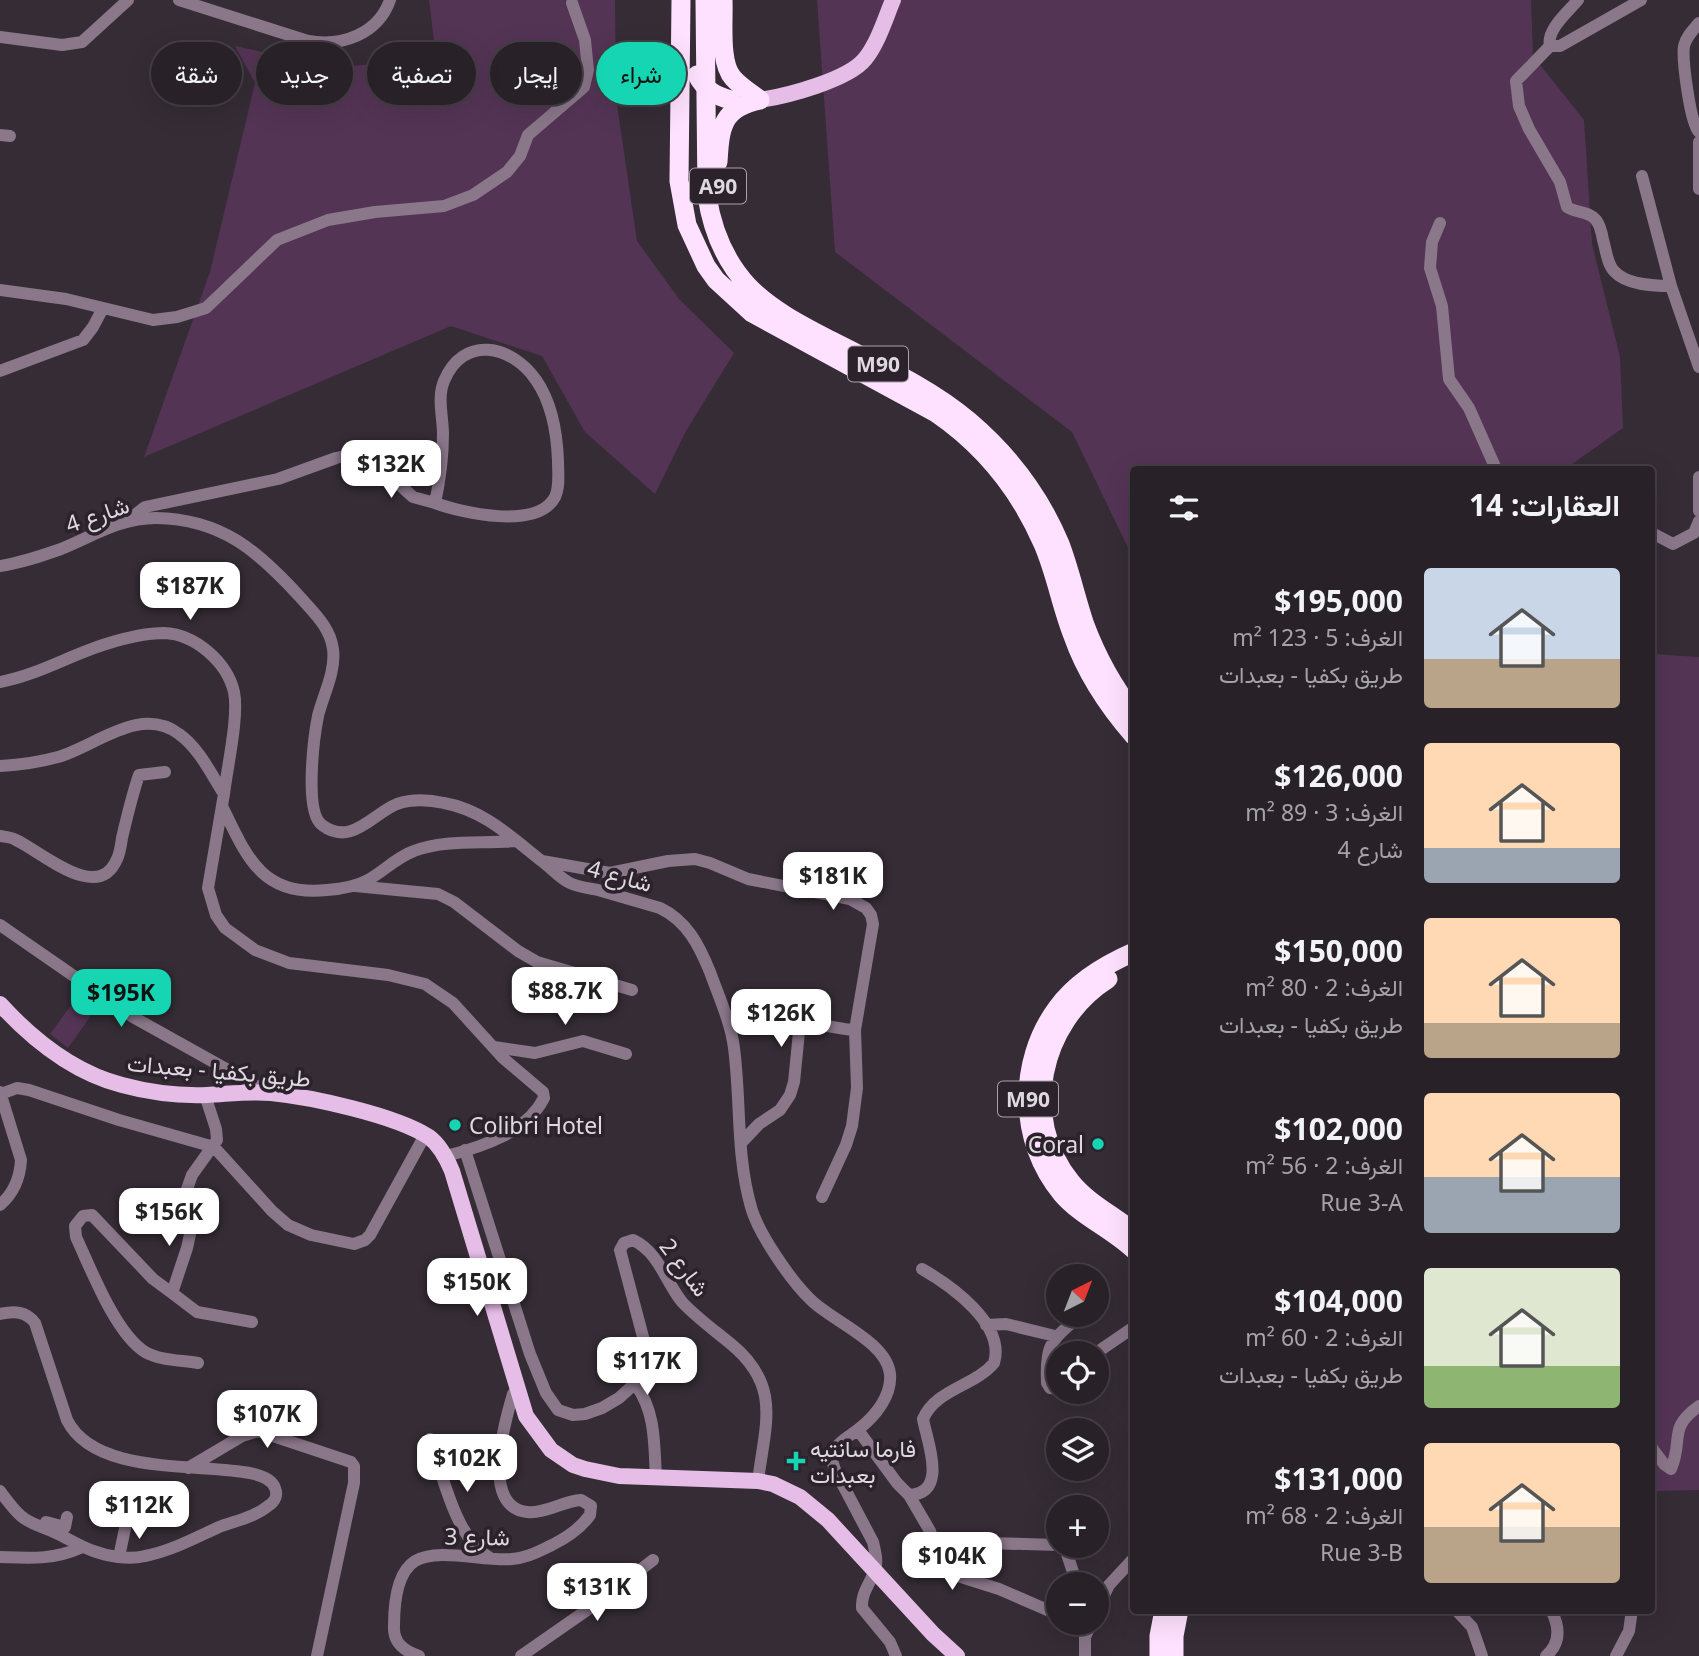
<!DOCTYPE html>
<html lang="ar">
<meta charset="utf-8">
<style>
body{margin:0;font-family:"Noto Sans",Vazirmatn,sans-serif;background:#342e34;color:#f1f3f6;direction:rtl;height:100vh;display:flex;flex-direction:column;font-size:26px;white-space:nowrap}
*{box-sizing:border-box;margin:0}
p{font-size:23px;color:#a5a3a8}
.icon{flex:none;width:38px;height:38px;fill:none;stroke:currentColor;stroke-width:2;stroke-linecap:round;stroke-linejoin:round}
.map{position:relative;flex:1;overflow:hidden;direction:ltr}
.side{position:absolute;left:1130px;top:466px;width:525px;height:1148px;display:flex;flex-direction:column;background:#282128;border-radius:7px;box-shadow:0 7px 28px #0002,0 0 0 2px #443e45;direction:rtl}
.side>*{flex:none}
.banner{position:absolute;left:21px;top:42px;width:665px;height:63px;direction:rtl;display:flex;gap:14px}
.needle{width:46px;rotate:42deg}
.buttons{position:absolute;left:1046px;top:1264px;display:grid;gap:14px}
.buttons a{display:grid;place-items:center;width:63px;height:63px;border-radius:50%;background:#282128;box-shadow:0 7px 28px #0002,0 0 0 2px #443e45;font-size:35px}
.price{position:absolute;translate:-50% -60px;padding:0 16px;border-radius:14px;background:#fff;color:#222;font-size:23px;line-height:46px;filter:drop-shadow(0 2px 4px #0008)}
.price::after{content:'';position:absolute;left:50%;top:42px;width:21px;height:16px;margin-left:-10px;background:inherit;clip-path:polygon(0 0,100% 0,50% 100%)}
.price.current{background:#15d5b3;color:#111}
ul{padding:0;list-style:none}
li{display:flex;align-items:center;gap:21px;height:175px;padding:0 35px}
li span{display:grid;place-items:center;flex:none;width:196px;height:140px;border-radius:7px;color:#555}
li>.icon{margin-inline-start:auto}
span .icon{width:84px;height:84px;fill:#fffc;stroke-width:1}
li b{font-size:30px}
h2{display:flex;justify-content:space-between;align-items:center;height:84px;padding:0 35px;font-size:30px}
.tag{padding:0 24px;border-radius:32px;background:#282128;box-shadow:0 7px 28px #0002,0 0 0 2px #443e45;font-size:24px;line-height:63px}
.tag.current{background:#15d5b3;color:#111}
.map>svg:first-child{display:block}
.green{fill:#543455}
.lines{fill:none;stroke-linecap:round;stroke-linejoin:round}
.minor{stroke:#8a778a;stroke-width:12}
.major{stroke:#e5bde6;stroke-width:16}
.highway{stroke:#fee1fe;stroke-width:19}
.highway-bridge{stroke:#fee1fe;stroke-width:19}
.poi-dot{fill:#15d5b3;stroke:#2b222b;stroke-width:2.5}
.labels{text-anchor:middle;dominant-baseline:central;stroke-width:7;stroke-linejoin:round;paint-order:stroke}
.shield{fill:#2b222b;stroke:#a8a2a8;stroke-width:2}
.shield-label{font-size:21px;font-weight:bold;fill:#ded9de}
.street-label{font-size:23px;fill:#ded9de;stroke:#2b222b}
.poi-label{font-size:23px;fill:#ded9de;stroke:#2b222b;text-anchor:start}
</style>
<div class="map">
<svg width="1699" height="1656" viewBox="0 0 1699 1656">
<rect width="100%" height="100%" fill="#352c35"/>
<path class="green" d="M 429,0 L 615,0 L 616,98 L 637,241 L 679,299 L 734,353 L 686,431 L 655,494 L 585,432 L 542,356 L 451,326 L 144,457 L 210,272 L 255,83 L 235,46 L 335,68 L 436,57 Z
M 817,0 L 1531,0 L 1533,56 L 1584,120 L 1592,244 L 1620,357 L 1623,428 L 1565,469 L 1134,469 L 1134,560 L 1072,432 L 835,252 Z
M 1652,654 L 1699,657 L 1699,1490 L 1652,1491 Z
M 80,993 L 97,1007 L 68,1048 L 50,1034 Z"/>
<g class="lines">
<path class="minor" d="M 179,0 L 308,41 C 342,47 378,34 390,0
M 1578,0 C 1568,12 1546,30 1550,46 L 1560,46 L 1641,0
M 1699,23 C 1693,30 1686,37 1684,46 C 1682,59 1690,123 1699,132
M 0,37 L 62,45 L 82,42 L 128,0
M 1550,46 L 1516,81 L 1519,106 L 1529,129 L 1560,182 L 1567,207 C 1575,213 1589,211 1596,220 C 1600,225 1602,234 1603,240 C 1606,249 1607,264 1614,271 C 1626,285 1654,286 1671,286
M 0,135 L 10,136
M 1699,142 L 1699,189
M 1642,176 L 1671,286 L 1699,367
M 1440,223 L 1432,242 L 1430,268 L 1442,306 L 1449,379 L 1469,408 L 1496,469
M 0,290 L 66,299 L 153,320 L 177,317 L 206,308 L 277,240 L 328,220 L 375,212 L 444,206 L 473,195 L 507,172 L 520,156 L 528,135 L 584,87 L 588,70 L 585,40 L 572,3
M 0,371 L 83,340 L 93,327 L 103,308
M 1699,477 L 1699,511
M 127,521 L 145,507 L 278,479 L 336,458 L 355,454 L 371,459 L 413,497 L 435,503 C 440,480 443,457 443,434 C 443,417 437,398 444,381 C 463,335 511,344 536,380 C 552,403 557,433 558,461 C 558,472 560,487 555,497 C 538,530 462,513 435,503
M 1652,533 L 1673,544 L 1694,533 L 1699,521
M 0,566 C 21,563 41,556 61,549 C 93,536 120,518 156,518 C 222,519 258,551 300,597 C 314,613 330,627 333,649 C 336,672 323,695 318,716 C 314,736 304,812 322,825 C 351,847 372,814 397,804 C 412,799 430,800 444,803 C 484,810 512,838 543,862 C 551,868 559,877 568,882 C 576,887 589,888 598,890 C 619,896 639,902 660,908 C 687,921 699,945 710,972 C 719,997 731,1023 734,1048 C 741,1101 736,1155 751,1207 C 758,1233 791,1281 811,1300 C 832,1321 887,1342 890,1374 C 892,1396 875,1416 860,1428 C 849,1437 836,1442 831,1457 L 835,1470 L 873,1542 C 875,1551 878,1561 875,1570 C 870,1584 861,1593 862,1608 L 890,1642 L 896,1656
M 0,682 C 38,675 70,655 106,644 C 125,638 144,633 164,633 C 195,634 227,662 234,692 C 239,716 227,768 224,794
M 0,766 C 19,765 40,762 58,757 C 96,746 140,705 179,734 C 199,748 211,774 224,794 L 208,888 L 216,915 L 225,928 L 255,950 L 289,963 L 388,975 L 425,984 L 453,1003 L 503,1058 L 543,1092 L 544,1098 C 526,1133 482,1147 446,1156
M 223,808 C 247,858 263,897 327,890 C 341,889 355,887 368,880 C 384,871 397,857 414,851 C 444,839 483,844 515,841
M 0,836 C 5,837 11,837 16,840 C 42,852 98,904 117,859 C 120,853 121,845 122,838 C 127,817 132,795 139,775 L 165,772
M 542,861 L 610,873 L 668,861 L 695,859 L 710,863 L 748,879 L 850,899 L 866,908 L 871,915 L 873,924 L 855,1030 L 857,1088 L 852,1126 L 846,1145 L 822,1197
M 355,886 L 438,894 L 454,902 L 518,951 L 537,962 L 632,990
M 0,925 L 133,1017 L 269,1093
M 494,1047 L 535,1053 L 583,1041 L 626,1054
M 0,1092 L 21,1160 C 20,1178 14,1193 0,1205
M 1,1094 L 17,1088 L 29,1090 L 119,1120 L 214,1147 L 272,1211 L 288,1225 L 311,1235 L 354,1244 L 365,1240 L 370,1235 L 425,1135
M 205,1095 L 216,1129 L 217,1140 L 192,1175 L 187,1189 L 192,1225 L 187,1248 L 172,1293 L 197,1312 L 252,1322
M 741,1143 L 759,1124 L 780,1110 L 790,1095 L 794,1082 L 799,1032 C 801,1028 803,1024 807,1023 C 812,1022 844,1030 855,1030
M 465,1150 L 530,1354 L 546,1393 L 558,1410 L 573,1415 L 585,1414 L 602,1408 L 619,1398 L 641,1378 L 646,1368 L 647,1352 L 620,1250 L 624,1243 L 633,1240 C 659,1252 665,1281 682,1302 C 697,1318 714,1330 731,1344 C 782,1386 765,1424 758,1481
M 172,1293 L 153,1279 L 92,1215 L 83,1216 L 75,1226 L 76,1237 C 91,1269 115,1333 145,1352 C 161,1361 181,1360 198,1363
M 0,1314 C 14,1311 26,1311 35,1323 L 67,1420 C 102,1491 263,1451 275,1488 C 278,1495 275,1502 268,1506 C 255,1517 235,1521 219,1527 C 195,1538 171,1551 145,1556 C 137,1558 126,1558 118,1557 C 90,1553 79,1544 54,1532 C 43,1527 30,1524 21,1516 C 13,1509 6,1499 0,1491
M 986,1325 L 1006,1324 L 1055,1336
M 1096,1353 L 1134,1327
M 636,1385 C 656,1413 654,1444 656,1478
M 1059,1389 L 1050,1388 L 1047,1383 C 1045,1340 1053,1341 1081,1314
M 858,1430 L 897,1483 L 909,1495 C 949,1493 927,1442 923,1419 C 936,1389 975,1386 994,1363 C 1006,1324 950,1285 922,1269
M 430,1439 C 443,1475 455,1538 490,1558
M 1652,1448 L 1664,1464 L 1671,1469 C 1684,1438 1667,1429 1699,1406
M 188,1468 L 242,1436 L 258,1431 L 351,1462 L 354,1466 L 354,1483 L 317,1656
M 909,1495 L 930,1531 L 936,1548 L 945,1566 L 952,1572 L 961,1577 L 999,1589 L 1059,1615
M 46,1522 L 65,1527 L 67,1517
M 1059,1545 L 1066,1551 L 1077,1584
M 0,1557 C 30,1558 53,1560 80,1548
M 119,1557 L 127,1519
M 952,1572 L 972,1551 L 986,1543 L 1059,1545
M 1097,1610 L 1109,1585 L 1134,1558
M 1456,1610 L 1472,1627 L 1482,1656
M 1076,1622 L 1081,1624
M 419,1656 C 404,1651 393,1643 394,1626 C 394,1606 396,1573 415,1561 C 438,1547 485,1562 512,1559 C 527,1558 539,1551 552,1545 C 566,1538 581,1528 590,1515 L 591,1506 L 581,1500 C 563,1501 545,1514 527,1512 C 480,1507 505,1421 513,1394 L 517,1388
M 521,1656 L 600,1601 L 653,1560
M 1085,1656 L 1085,1637 L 1092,1622
M 1546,1656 C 1561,1643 1560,1627 1551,1610
M 1616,1656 L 1629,1631 L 1632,1610"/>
<path class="major" d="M 760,100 C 787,96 848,80 865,59 C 878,43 885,19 893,0
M 0,1004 C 33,1040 75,1073 122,1085 C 148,1092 180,1096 207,1095 C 228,1094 250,1091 271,1093 C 311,1097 395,1115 429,1137 C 440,1145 447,1159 452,1171 L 526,1416 L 551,1450 L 573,1465 L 585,1469 L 619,1476 L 758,1481 L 773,1484 L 800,1497 L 828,1520 L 933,1634 L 957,1656"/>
<path class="highway" d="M 681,0 L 679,181 L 687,225 L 706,266 L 716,280 L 752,313 L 936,413 C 984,446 1020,491 1043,544 C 1056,574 1061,606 1073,636 C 1086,673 1108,706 1134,736
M 705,0 L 707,196 C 712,229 725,261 748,286 C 771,310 803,326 832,341 C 879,365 929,387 969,421 C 1009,455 1040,496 1060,544 C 1070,570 1076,599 1085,625 C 1097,657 1113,686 1134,713
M 723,0 C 724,21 719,63 733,78 C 741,87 751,93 760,100
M 718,162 C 720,127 722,108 760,100
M 1134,952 C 1104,965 1076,982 1057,1008 C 1017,1062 1018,1142 1062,1194 C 1082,1217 1112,1229 1134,1250
M 1108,979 C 1040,1022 1019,1118 1071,1182 C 1088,1203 1113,1215 1134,1232
M 1159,1656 L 1159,1636 L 1164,1610
M 1174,1656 L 1174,1636 L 1179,1610"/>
<path class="highway-bridge" d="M 697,75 C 704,89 715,96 731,100"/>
</g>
<g class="poi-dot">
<circle cx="455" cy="1125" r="7"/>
<circle cx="1098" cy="1144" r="7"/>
<path d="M792.5 1450.5h7v7h7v7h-7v7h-7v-7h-7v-7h7z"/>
</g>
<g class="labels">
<g class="shield">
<rect x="690" y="168.5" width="56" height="35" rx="5"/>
<rect x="848" y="346.5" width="60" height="35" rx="5"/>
<rect x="998" y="1081.5" width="60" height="35" rx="5"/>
</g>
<g class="shield-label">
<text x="718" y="186">A90</text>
<text x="878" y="364">M90</text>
<text x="1028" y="1099">M90</text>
</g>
<g class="street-label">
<text transform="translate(97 514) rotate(-19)">شارع 4</text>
<text transform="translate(620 875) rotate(15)">شارع 4</text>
<text transform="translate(219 1070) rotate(5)">طريق بكفيا - بعبدات</text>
<text transform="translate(685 1267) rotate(53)">شارع 2</text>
<text transform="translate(477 1536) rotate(1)">شارع 3</text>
</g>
<g class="poi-label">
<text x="469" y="1125">Colibri Hotel</text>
<text x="1084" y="1144" text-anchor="end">Coral</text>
<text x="810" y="1448">فارما سانتيه<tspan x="810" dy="26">بعبدات</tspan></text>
</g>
</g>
</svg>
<div class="buttons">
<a><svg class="needle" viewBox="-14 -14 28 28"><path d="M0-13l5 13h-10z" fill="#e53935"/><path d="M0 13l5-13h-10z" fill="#a5a3a8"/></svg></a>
<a><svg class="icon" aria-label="locate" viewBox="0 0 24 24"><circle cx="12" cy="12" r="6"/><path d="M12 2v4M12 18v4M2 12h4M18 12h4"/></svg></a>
<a><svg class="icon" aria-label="layers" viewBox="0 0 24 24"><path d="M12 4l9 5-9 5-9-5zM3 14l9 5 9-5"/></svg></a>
<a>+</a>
<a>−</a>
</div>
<b class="price" style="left:391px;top:500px">$132K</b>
<b class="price" style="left:190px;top:622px">$187K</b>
<b class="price" style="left:833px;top:912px">$181K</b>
<b class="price" style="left:565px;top:1027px">$88.7K</b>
<b class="price current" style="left:121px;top:1029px">$195K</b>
<b class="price" style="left:781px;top:1049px">$126K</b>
<b class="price" style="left:169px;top:1248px">$156K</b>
<b class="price" style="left:477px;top:1318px">$150K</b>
<b class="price" style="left:647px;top:1397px">$117K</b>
<b class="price" style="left:267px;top:1450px">$107K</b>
<b class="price" style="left:467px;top:1494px">$102K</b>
<b class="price" style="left:139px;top:1541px">$112K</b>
<b class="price" style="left:952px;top:1592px">$104K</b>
<b class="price" style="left:597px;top:1623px">$131K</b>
<div class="banner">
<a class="tag current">شراء</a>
<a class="tag">إيجار</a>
<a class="tag">تصفية</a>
<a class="tag">جديد</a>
<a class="tag">شقة</a>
</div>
<section class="side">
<h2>العقارات: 14<svg class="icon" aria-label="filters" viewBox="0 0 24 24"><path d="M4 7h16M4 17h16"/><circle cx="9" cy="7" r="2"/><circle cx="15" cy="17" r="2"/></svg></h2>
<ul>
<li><span style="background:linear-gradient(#c9d6e8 65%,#b9a48a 0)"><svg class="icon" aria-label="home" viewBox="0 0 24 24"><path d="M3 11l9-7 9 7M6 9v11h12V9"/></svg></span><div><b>$195,000</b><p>الغرف: 5 · 123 m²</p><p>طريق بكفيا - بعبدات</p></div></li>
<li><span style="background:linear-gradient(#ffd9b3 75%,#9aa5b1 0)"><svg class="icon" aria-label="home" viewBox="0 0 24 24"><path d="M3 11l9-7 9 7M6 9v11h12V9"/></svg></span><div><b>$126,000</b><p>الغرف: 3 · 89 m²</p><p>شارع 4</p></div></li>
<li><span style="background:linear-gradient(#ffd9b3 75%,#b9a48a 0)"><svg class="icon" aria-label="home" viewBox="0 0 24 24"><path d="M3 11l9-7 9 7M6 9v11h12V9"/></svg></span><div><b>$150,000</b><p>الغرف: 2 · 80 m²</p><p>طريق بكفيا - بعبدات</p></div></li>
<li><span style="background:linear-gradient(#ffd9b3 60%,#9aa5b1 0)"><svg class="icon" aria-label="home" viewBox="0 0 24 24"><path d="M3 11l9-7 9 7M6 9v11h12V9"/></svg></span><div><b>$102,000</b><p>الغرف: 2 · 56 m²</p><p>Rue 3-A</p></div></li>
<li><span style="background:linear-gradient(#dfe7d0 70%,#8fb573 0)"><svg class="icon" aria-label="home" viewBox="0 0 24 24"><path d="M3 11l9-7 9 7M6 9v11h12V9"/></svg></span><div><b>$104,000</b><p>الغرف: 2 · 60 m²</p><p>طريق بكفيا - بعبدات</p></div></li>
<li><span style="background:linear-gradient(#ffd9b3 60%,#b9a48a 0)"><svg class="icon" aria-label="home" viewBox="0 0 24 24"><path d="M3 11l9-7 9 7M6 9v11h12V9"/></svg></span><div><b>$131,000</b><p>الغرف: 2 · 68 m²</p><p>Rue 3-B</p></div></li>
</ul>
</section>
</div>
